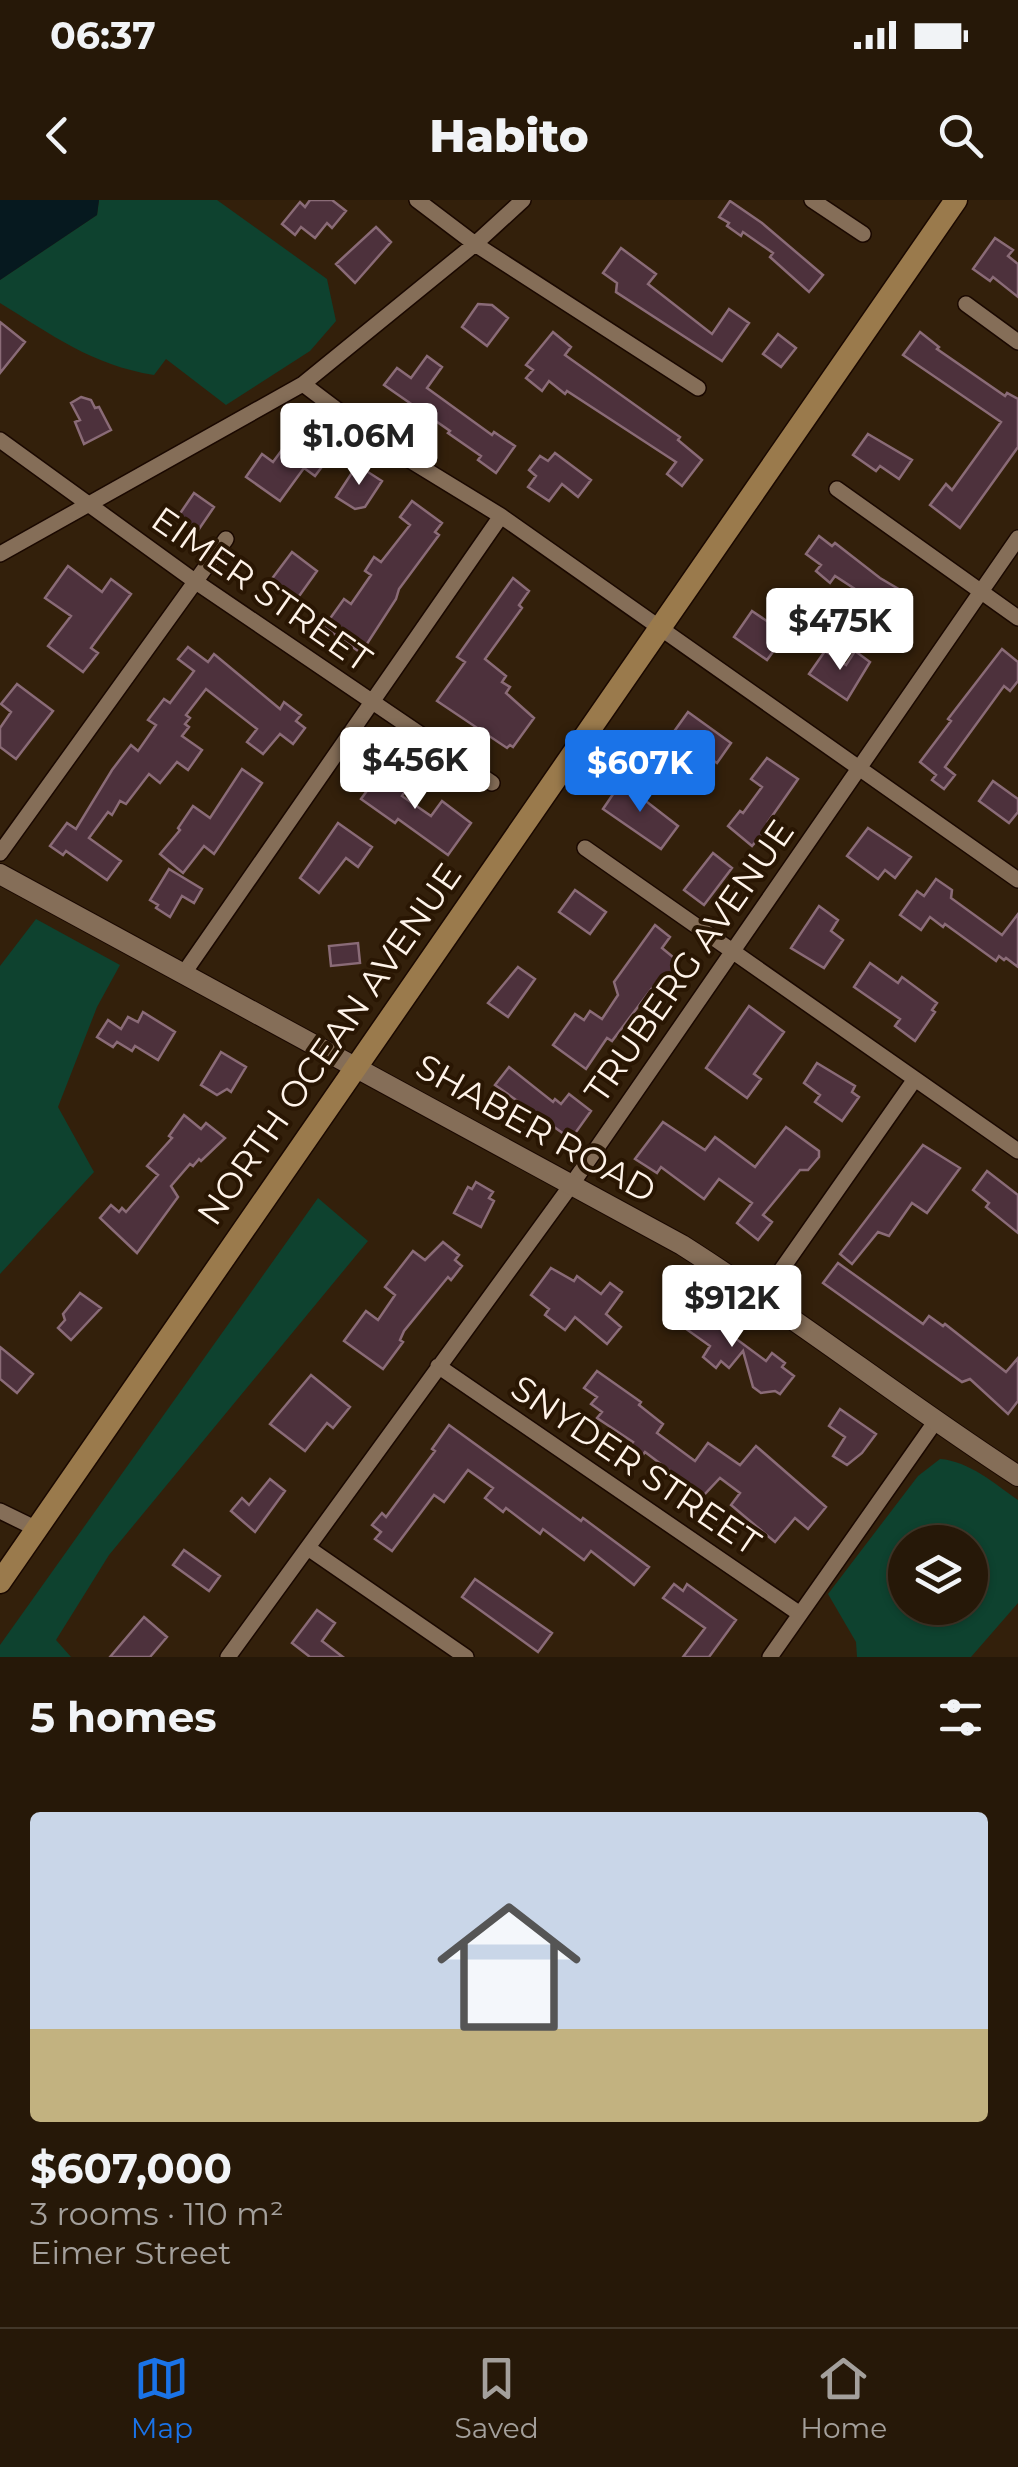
<!DOCTYPE html>
<meta charset="utf-8">
<style>
body{margin:0;font-family:Montserrat,sans-serif;background:#2e2112;color:#f1f3f6;height:100vh;display:flex;flex-direction:column;font-size:38px;white-space:nowrap}
*{box-sizing:border-box;margin:0}
p{font-size:32px;color:#a4a09c}
.icon{flex:none;width:55px;height:55px;fill:none;stroke:currentColor;stroke-width:2;stroke-linecap:round;stroke-linejoin:round}
.map{position:relative;height:1457px;overflow:hidden}
.side{display:flex;flex-direction:column;background:#261808;flex:1}
.side>*{flex:none}
.fabs{position:absolute;left:888px;top:1325px;display:grid;gap:20px}
.fabs a{display:grid;place-items:center;width:100px;height:100px;border-radius:50%;background:#261808;box-shadow:0 2px 8px #0004,0 0 0 2px #423729;font-size:50px}
.price{position:absolute;translate:-50% -85px;padding:0 22px;border-radius:10px;background:#fff;color:#222;font-size:32px;line-height:65px;filter:drop-shadow(0 2px 5px #0008)}
.price::after{content:'';position:absolute;left:50%;top:60px;width:30px;height:22px;margin-left:-15px;background:inherit;clip-path:polygon(0 0,100% 0,50% 100%)}
.price.current{background:#1a73e8;color:#fff}
ul{padding:0;list-style:none}
li{display:grid;align-content:center;gap:20px;height:530px;padding:0 30px}
li span{display:grid;place-items:center;height:310px;border-radius:10px;color:#555}
li>.icon{margin-inline-start:auto}
span .icon{width:180px;height:180px;fill:#fffc;stroke-width:1}
li b{font-size:42px}
h2{display:flex;justify-content:space-between;align-items:center;height:120px;padding:0 30px;font-size:42px}
.status{display:flex;justify-content:space-between;align-items:center;height:70px;padding:0 50px;background:#261808;direction:ltr}
.status svg{height:28px;fill:currentColor}
header{display:flex;justify-content:space-between;align-items:center;height:130px;padding:0 30px;background:#261808;font-size:45px;font-weight:800}
.tab-bar{display:flex;justify-content:space-around;align-items:center;height:140px;border-top:2px solid #423729;background:#261808;font-size:28px;color:#a4a09c}
.tab-bar a{display:grid;justify-items:center;gap:5px}
.tab-bar .current{color:#1a73e8}
.map>svg:first-child{display:block}
.green{fill:#0e422f;fill-rule:evenodd}
.water{fill:#06191f}
.building{fill:#4d313c;stroke:#8a6b77;stroke-width:2.5}
.lines{fill:none;stroke-linecap:round;stroke-linejoin:round}
.minor-casing{stroke:#1a0800;stroke-width:18}
.tertiary-casing{stroke:#1a0800;stroke-width:22}
.secondary-casing{stroke:#1a0800;stroke-width:25}
.minor{stroke:#856e58;stroke-width:15}
.tertiary{stroke:#856e58;stroke-width:20}
.secondary{stroke:#9a7a4c;stroke-width:22}
.labels{text-anchor:middle;dominant-baseline:central;stroke-width:8;stroke-linejoin:round;paint-order:stroke}
.street-label{font-size:35px;fill:#fef3e9;stroke:#291603}
</style>
<div class="status"><b>06:37</b><svg viewBox="0 0 49 12"><path d="M0 12V9h3v3zM5 12V6h3v6zM10 12V3h3v9zM15 12V0h3v12zM26 1h20v11H26zM47 4h2v5h-2z"/></svg></div>
<header><svg class="icon" aria-label="back" viewBox="0 0 24 24"><path d="M15 5l-7 7 7 7"/></svg>Habito<svg class="icon" aria-label="search" viewBox="0 0 24 24"><circle cx="10" cy="10" r="6"/><path d="M15 15l6 6"/></svg></header>
<div class="map">
<svg width="1018" height="1457" viewBox="0 0 1018 1457">
<rect width="100%" height="100%" fill="#33200b"/>
<path class="green" d="M 99,0 L 217,0 L 327,79 L 336,121 L 310,151 L 226,205 L 166,159 L 154,175 C 92,165 52,135 0,103 L 0,80 L 97,15 Z
M 36,719 L 120,765 L 97,807 L 58,907 L 94,972 L 0,1074 L 0,766 Z
M 318,998 L 368,1041 L 109,1355 L 56,1440 L 71,1457 L 0,1457 L 0,1445 Z
M 940,1259 C 969,1261 995,1284 1018,1300 L 1018,1403 L 971,1457 L 857,1457 L 856,1442 L 828,1394 L 918,1276 ZM 905,1342 L 970,1342 L 970,1408 L 905,1408 Z"/>
<path class="water" d="M 0,0 L 99,0 L 97,15 L 0,80 Z"/>
<path class="building" d="M 310,0 L 332,0 L 346,11 L 332,28 L 327,23 L 315,38 L 301,27 L 295,35 L 282,24 L 300,2 L 305,7 Z
M 730,1 L 762,23 L 823,75 L 809,92 L 770,57 L 773,53 L 743,32 L 741,36 L 727,26 L 729,23 L 719,17 Z
M 376,27 L 391,42 L 355,83 L 336,64 Z
M 995,38 L 1013,50 L 1008,56 L 1018,64 L 1018,97 L 993,77 L 990,81 L 973,69 Z
M 621,48 L 656,74 L 648,84 L 712,134 L 729,109 L 749,123 L 722,161 L 616,92 L 617,83 L 603,73 Z
M 478,104 L 492,105 L 508,118 L 487,146 L 462,127 Z
M 0,122 L 25,142 L 0,173 Z
M 553,132 L 571,147 L 565,155 L 680,237 L 678,240 L 702,260 L 682,286 L 667,274 L 676,262 L 567,191 L 565,194 L 549,181 L 542,191 L 526,178 L 533,170 L 526,165 Z
M 920,132 L 939,147 L 937,149 L 1005,196 L 1007,193 L 1018,199 L 1018,247 L 960,328 L 930,305 L 946,284 L 952,290 L 1001,222 L 903,155 Z
M 778,134 L 796,148 L 781,167 L 763,154 Z
M 427,156 L 442,167 L 427,188 L 492,235 L 494,232 L 515,246 L 496,273 L 478,260 L 481,256 L 448,233 L 450,231 L 384,185 L 397,168 L 411,178 Z
M 81,197 L 91,200 L 95,208 L 99,207 L 111,230 L 84,244 L 75,222 L 80,220 L 71,203 Z
M 296,231 L 330,256 L 315,276 L 304,268 L 280,301 L 246,277 L 262,254 L 273,262 Z
M 868,234 L 912,260 L 899,279 L 880,266 L 876,271 L 853,255 Z
M 555,253 L 591,280 L 578,297 L 562,284 L 549,301 L 528,287 L 536,276 L 529,270 L 540,256 L 548,261 Z
M 357,265 L 382,281 L 365,307 L 355,309 L 336,297 Z
M 194,293 L 214,307 L 197,332 L 177,318 Z
M 412,301 L 442,323 L 435,332 L 439,335 L 399,389 L 396,399 L 361,453 L 324,427 L 344,399 L 351,404 L 371,375 L 365,371 L 374,357 L 381,362 L 410,325 L 400,317 Z
M 819,336 L 832,346 L 835,343 L 880,378 L 912,397 L 898,417 L 835,376 L 830,383 L 816,371 L 821,365 L 806,354 Z
M 292,352 L 317,371 L 297,399 L 271,380 Z
M 68,366 L 102,392 L 111,379 L 131,394 L 91,448 L 98,453 L 83,472 L 48,446 L 71,416 L 45,398 Z
M 513,378 L 529,391 L 519,405 L 522,408 L 485,459 L 506,476 L 502,482 L 510,487 L 506,493 L 534,518 L 513,547 L 510,545 L 507,548 L 437,501 L 465,462 L 457,457 Z
M 752,411 L 786,434 L 767,460 L 734,437 Z
M 188,447 L 208,462 L 214,454 L 280,509 L 284,502 L 301,515 L 296,521 L 305,528 L 293,544 L 280,534 L 263,554 L 247,542 L 257,529 L 206,489 L 186,515 L 190,518 L 185,524 L 189,527 L 182,536 L 202,550 L 188,570 L 177,562 L 160,583 L 149,574 L 126,604 L 120,601 L 112,615 L 108,612 L 89,638 L 121,661 L 107,680 L 66,651 L 63,655 L 50,646 L 67,623 L 76,629 L 112,570 L 131,545 L 138,551 L 156,525 L 148,520 L 164,499 L 170,503 L 194,471 L 178,459 Z
M 1002,449 L 1018,462 L 1018,481 L 1010,491 L 1004,486 L 945,567 L 955,575 L 944,589 L 932,580 L 936,575 L 920,562 L 951,521 L 948,519 Z
M 825,451 L 846,465 L 855,451 L 870,462 L 847,500 L 809,474 Z
M 17,484 L 53,511 L 16,559 L 0,547 L 0,528 L 11,512 L 1,504 Z
M 688,512 L 731,543 L 717,563 L 673,533 Z
M 767,558 L 798,579 L 768,622 L 771,624 L 752,646 L 728,626 L 740,611 L 743,613 L 762,587 L 751,579 Z
M 385,566 L 410,584 L 402,596 L 431,616 L 442,601 L 471,623 L 448,655 L 398,619 L 395,623 L 361,599 Z
M 242,569 L 262,583 L 214,654 L 204,646 L 183,673 L 160,654 L 180,630 L 178,628 L 193,606 L 210,618 Z
M 624,578 L 641,590 L 638,595 L 678,626 L 661,649 L 603,609 Z
M 993,581 L 1018,599 L 1018,612 L 1009,623 L 979,601 Z
M 338,623 L 372,647 L 358,667 L 346,658 L 319,693 L 300,678 Z
M 868,628 L 911,657 L 895,678 L 885,670 L 878,679 L 847,656 Z
M 713,653 L 732,668 L 704,705 L 684,690 Z
M 169,669 L 202,689 L 194,703 L 182,696 L 170,717 L 156,708 L 158,705 L 150,700 Z
M 936,679 L 952,690 L 951,698 L 1002,735 L 1018,714 L 1018,767 L 1006,758 L 1004,760 L 999,756 L 996,761 L 945,724 L 943,727 L 930,717 L 921,730 L 900,715 L 917,691 L 924,696 Z
M 575,690 L 606,712 L 590,734 L 559,712 Z
M 819,706 L 838,720 L 831,731 L 843,740 L 824,768 L 791,748 Z
M 655,725 L 670,737 L 662,748 L 679,762 L 664,783 L 659,779 L 612,841 L 607,838 L 586,869 L 553,845 L 575,814 L 584,820 L 590,811 L 602,819 L 618,795 L 614,782 Z
M 358,743 L 360,763 L 331,766 L 329,746 Z
M 870,763 L 898,783 L 902,777 L 937,803 L 932,810 L 935,812 L 915,841 L 895,826 L 900,819 L 854,787 Z
M 518,767 L 535,779 L 508,817 L 488,803 Z
M 749,806 L 784,832 L 754,874 L 761,879 L 747,898 L 706,868 Z
M 143,812 L 175,832 L 158,860 L 135,846 L 132,851 L 117,842 L 113,847 L 97,837 L 108,820 L 121,829 L 128,817 L 138,822 Z
M 221,852 L 246,867 L 231,892 L 227,889 L 217,895 L 201,885 Z
M 817,863 L 855,886 L 852,892 L 859,897 L 842,921 L 815,902 L 820,895 L 804,883 Z
M 509,867 L 553,902 L 555,899 L 561,904 L 569,894 L 591,911 L 571,939 L 495,885 Z
M 184,915 L 201,929 L 206,923 L 225,938 L 201,961 L 199,959 L 193,966 L 190,964 L 171,986 L 178,997 L 137,1053 L 100,1018 L 111,1005 L 119,1012 L 122,1008 L 126,1012 L 158,975 L 147,966 L 172,938 L 169,936 Z
M 663,922 L 705,950 L 715,937 L 755,967 L 786,927 L 819,951 L 819,957 L 808,970 L 800,970 L 763,1015 L 772,1022 L 758,1040 L 737,1023 L 752,1003 L 719,979 L 704,999 L 661,967 L 657,973 L 635,959 Z
M 923,945 L 960,968 L 927,1013 L 912,1003 L 889,1036 L 878,1032 L 852,1064 L 840,1054 Z
M 987,971 L 1018,995 L 1018,1033 L 986,1007 L 989,1003 L 973,990 Z
M 476,982 L 493,992 L 489,998 L 494,1001 L 481,1027 L 454,1013 L 468,987 L 472,989 Z
M 443,1042 L 459,1055 L 455,1060 L 462,1066 L 451,1080 L 448,1077 L 404,1131 L 400,1140 L 403,1142 L 383,1169 L 344,1141 L 366,1111 L 378,1120 L 395,1095 L 385,1087 L 413,1051 L 425,1060 Z
M 838,1063 L 923,1124 L 929,1116 L 943,1126 L 945,1124 L 1006,1172 L 1018,1158 L 1018,1201 L 1008,1214 L 970,1179 L 962,1182 L 823,1083 Z
M 551,1068 L 574,1081 L 577,1076 L 601,1094 L 610,1083 L 622,1092 L 606,1114 L 621,1127 L 607,1144 L 575,1117 L 565,1130 L 545,1115 L 549,1109 L 531,1095 Z
M 80,1093 L 101,1108 L 71,1140 L 58,1128 L 65,1120 L 63,1114 Z
M 681,1098 L 766,1161 L 772,1153 L 785,1163 L 782,1167 L 794,1176 L 780,1194 L 775,1191 L 761,1193 L 753,1187 L 743,1151 L 729,1168 L 721,1161 L 716,1168 L 703,1157 L 710,1146 L 668,1116 Z
M 0,1147 L 33,1174 L 17,1193 L 0,1179 Z
M 597,1171 L 641,1202 L 639,1205 L 663,1224 L 657,1233 L 695,1261 L 708,1243 L 740,1265 L 756,1246 L 826,1307 L 808,1329 L 795,1318 L 775,1342 L 731,1305 L 740,1293 L 720,1278 L 703,1296 L 645,1252 L 642,1256 L 629,1247 L 633,1242 L 597,1218 L 602,1212 L 591,1204 L 597,1197 L 584,1188 Z
M 311,1175 L 350,1207 L 333,1228 L 327,1223 L 305,1251 L 270,1224 Z
M 840,1209 L 876,1234 L 862,1253 L 847,1265 L 833,1256 L 845,1237 L 829,1226 Z
M 449,1225 L 581,1321 L 583,1318 L 649,1367 L 634,1385 L 591,1351 L 584,1360 L 543,1329 L 540,1334 L 506,1308 L 503,1312 L 485,1298 L 493,1288 L 468,1270 L 444,1302 L 434,1295 L 392,1351 L 375,1339 L 381,1332 L 372,1325 L 382,1313 L 386,1317 L 435,1251 L 432,1249 Z
M 270,1279 L 285,1291 L 255,1332 L 231,1311 L 242,1298 L 249,1305 Z
M 184,1350 L 220,1376 L 209,1391 L 173,1365 Z
M 475,1379 L 552,1433 L 538,1452 L 462,1397 Z
M 674,1384 L 683,1391 L 687,1384 L 736,1420 L 709,1457 L 683,1457 L 705,1428 L 663,1398 Z
M 317,1410 L 335,1423 L 322,1441 L 343,1457 L 310,1457 L 292,1443 Z
M 144,1417 L 167,1437 L 150,1457 L 110,1457 Z"/>
<g class="lines">
<defs>
<path id="minor" d="M 417,0 L 475,44 L 698,188
M 812,0 L 863,34
M 966,104 L 1018,142
M 303,184 L 377,240 L 501,316 L 1018,680
M 0,240 L 196,382 L 492,583
M 837,289 L 1018,418
M 0,354 L 303,184 L 475,44 L 523,0
M 585,648 L 1018,951
M 0,653 L 226,339
M 184,773 L 501,316
M 763,1096 L 915,879
M 438,1166 L 800,1414
M 0,1311 L 37,1329
M 308,1348 L 466,1457
M 228,1457 L 572,984 L 1018,338
M 770,1457 L 935,1222"/>
<path id="tertiary" d="M 0,674 L 682,1045 C 797,1118 904,1202 1018,1276"/>
<path id="secondary" d="M 0,1382 L 956,0"/>
</defs>
<use href="#minor" class="minor-casing"/>
<use href="#tertiary" class="tertiary-casing"/>
<use href="#secondary" class="secondary-casing"/>
<use href="#minor" class="minor"/>
<use href="#tertiary" class="tertiary"/>
<use href="#secondary" class="secondary"/>
</g>
<g class="labels">
<g class="street-label">
<text transform="translate(262 389) rotate(35)">EIMER STREET</text>
<text transform="translate(689 761) rotate(-55)">TRUBERG AVENUE</text>
<text transform="translate(329 844) rotate(-55)">NORTH OCEAN AVENUE</text>
<text transform="translate(536 928) rotate(29)">SHABER ROAD</text>
<text transform="translate(636 1265) rotate(34)">SNYDER STREET</text>
</g>
</g>
</svg>
<div class="fabs">
<a><svg class="icon" aria-label="layers" viewBox="0 0 24 24"><path d="M12 4l9 5-9 5-9-5zM3 14l9 5 9-5"/></svg></a>
</div>
<b class="price" style="left:359px;top:288px">$1.06M</b>
<b class="price" style="left:840px;top:473px">$475K</b>
<b class="price" style="left:415px;top:612px">$456K</b>
<b class="price current" style="left:640px;top:615px">$607K</b>
<b class="price" style="left:732px;top:1150px">$912K</b>
</div>
<section class="side">
<h2>5 homes<svg class="icon" aria-label="filters" viewBox="0 0 24 24"><path d="M4 7h16M4 17h16"/><circle cx="9" cy="7" r="2"/><circle cx="15" cy="17" r="2"/></svg></h2>
<ul>
<li><span style="background:linear-gradient(#c9d6e8 70%,#c2b280 0)"><svg class="icon" aria-label="home" viewBox="0 0 24 24"><path d="M3 11l9-7 9 7M6 9v11h12V9"/></svg></span><div><b>$607,000</b><p>3 rooms · 110 m²</p><p>Eimer Street</p></div></li>
</ul>
</section>
<nav class="tab-bar">
<a class="current"><svg class="icon" aria-label="map" viewBox="0 0 24 24"><path d="M3 6l6-2 6 2 6-2v14l-6 2-6-2-6 2zM9 4v14M15 6v14"/></svg>Map</a>
<a><svg class="icon" aria-label="saved" viewBox="0 0 24 24"><path d="M7 4h10v16l-5-4-5 4z"/></svg>Saved</a>
<a><svg class="icon" aria-label="home" viewBox="0 0 24 24"><path d="M3 11l9-7 9 7M6 9v11h12V9"/></svg>Home</a>
</nav>
